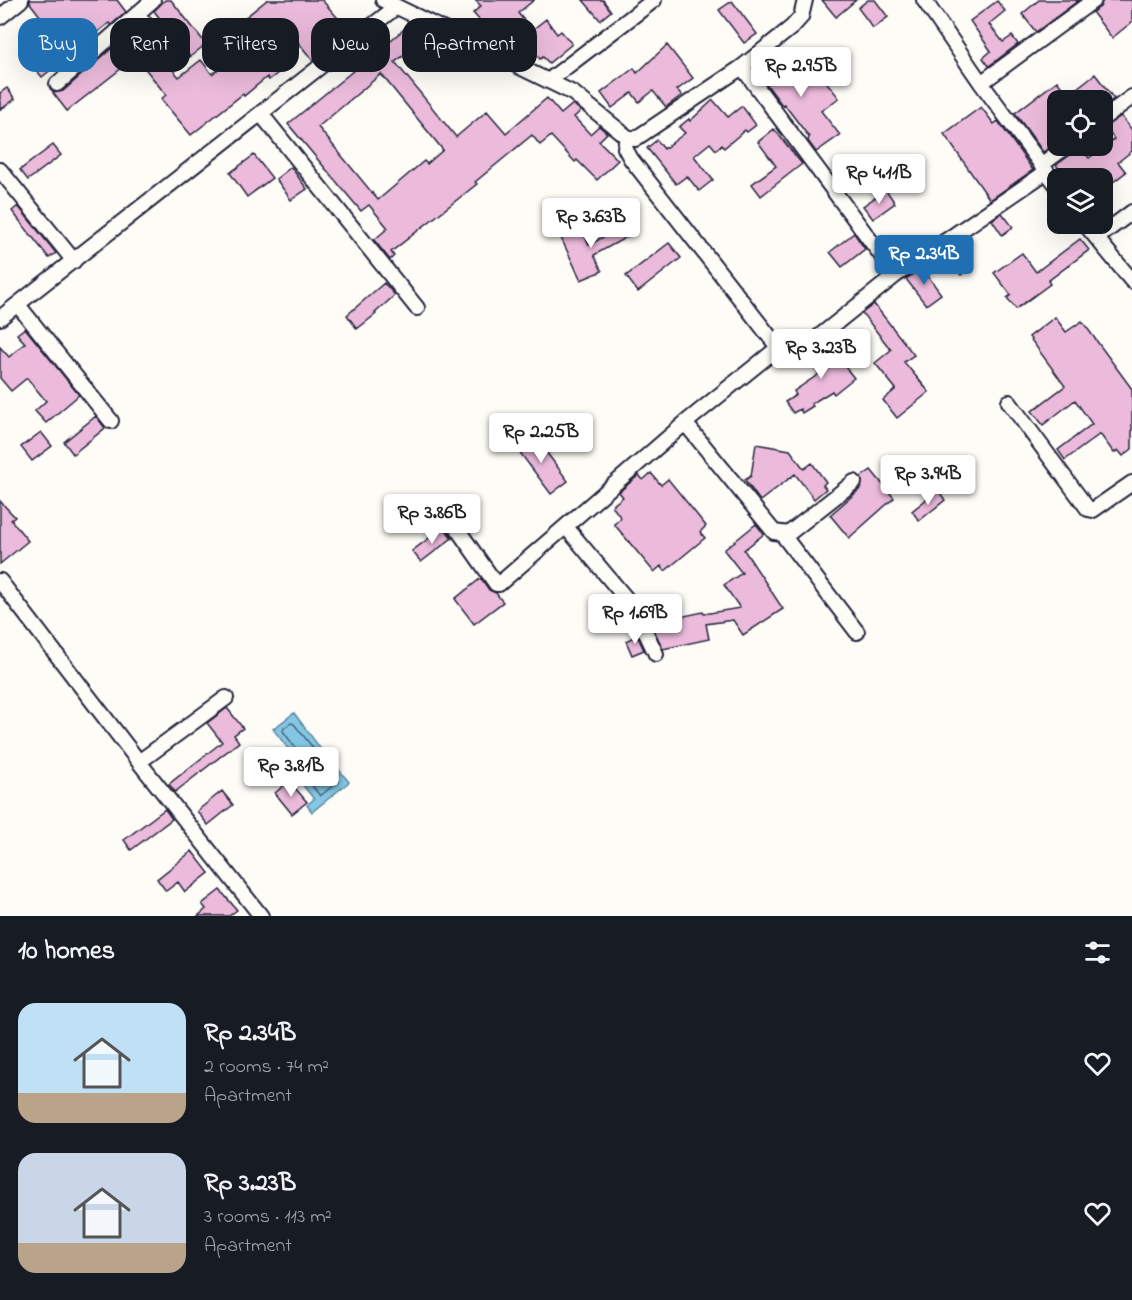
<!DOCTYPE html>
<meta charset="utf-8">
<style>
body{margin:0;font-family:"Indie Flower",sans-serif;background:#242831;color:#f1f3f6;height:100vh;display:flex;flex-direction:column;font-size:22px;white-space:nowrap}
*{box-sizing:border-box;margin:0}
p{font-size:20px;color:#9ea1a6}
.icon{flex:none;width:33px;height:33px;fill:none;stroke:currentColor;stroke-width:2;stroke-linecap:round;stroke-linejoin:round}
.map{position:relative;height:916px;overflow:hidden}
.panel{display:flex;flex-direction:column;background:#171b24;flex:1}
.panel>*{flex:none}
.guide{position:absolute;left:18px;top:18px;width:600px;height:54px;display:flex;gap:12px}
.fabs{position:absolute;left:1047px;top:90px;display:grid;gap:12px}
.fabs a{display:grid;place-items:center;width:66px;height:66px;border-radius:12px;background:#171b24;box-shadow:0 6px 24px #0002;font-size:30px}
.price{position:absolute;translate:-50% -51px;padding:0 14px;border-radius:6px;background:#fff;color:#222;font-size:20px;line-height:39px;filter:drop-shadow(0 2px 3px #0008)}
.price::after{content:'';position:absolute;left:50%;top:36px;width:18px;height:14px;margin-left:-9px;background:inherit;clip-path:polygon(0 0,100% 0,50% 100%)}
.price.current{background:#1f6fb2;color:#fff}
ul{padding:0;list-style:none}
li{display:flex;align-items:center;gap:18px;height:150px;padding:0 18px}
li span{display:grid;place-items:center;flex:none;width:168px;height:120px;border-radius:18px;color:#555}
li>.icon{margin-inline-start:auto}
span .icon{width:72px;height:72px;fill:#fffc;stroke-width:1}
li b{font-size:26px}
h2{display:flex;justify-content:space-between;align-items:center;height:72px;padding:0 18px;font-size:26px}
.tag{padding:0 21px;border-radius:18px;background:#171b24;box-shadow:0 6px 24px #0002;font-size:21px;line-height:54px}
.tag.current{background:#1f6fb2;color:#fff}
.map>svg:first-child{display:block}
.water{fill:#83c7e4;stroke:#5c85a0;stroke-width:1.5}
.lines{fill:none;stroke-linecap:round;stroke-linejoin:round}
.shore{stroke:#49647f;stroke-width:1.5}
.building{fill:#ecbbdc;stroke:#22223b;stroke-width:1.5;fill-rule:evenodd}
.minor-casing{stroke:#22223b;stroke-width:18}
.minor{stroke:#fdfcf7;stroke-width:14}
</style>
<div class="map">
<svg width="1132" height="916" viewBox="0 0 1132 916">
<rect width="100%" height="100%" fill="#fdfcf7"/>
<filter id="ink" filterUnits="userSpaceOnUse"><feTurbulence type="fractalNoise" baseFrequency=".0167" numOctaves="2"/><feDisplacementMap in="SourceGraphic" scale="12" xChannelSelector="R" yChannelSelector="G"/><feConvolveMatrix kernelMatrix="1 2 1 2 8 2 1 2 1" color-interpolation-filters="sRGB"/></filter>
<g filter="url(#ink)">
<path class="water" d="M 294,713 L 323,752 L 303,768 L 273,729 Z
M 327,756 L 349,782 L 312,812 L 307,805 L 314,799 L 298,779 Z"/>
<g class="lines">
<path class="shore" d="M 291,723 L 294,724 L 314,749 L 313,752 L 306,758 L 302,757 L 283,731 L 284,728 Z
M 326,765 L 339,781 L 320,796 L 308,780 Z"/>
</g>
<path class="building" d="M 30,0 L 117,0 L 126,12 L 111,25 L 109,23 L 42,77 L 29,61 L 57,38 L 30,3 Z
M 165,0 L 171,0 L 206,44 L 190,57 L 154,11 Z
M 267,0 L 322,0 L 344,25 L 331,34 L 337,42 L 313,61 L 298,42 L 276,60 L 283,69 L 269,80 L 267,77 L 244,96 L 243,94 L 191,135 L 161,99 L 166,95 L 136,57 L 67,111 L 53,93 L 63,91 L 136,27 L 179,77 L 201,60 L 212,74 L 232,59 L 240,70 L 265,50 L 242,20 Z
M 475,0 L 534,0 L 518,13 L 532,30 L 546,19 L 557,34 L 561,31 L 572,44 L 549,63 L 543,57 L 540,59 L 534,52 L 531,54 L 519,39 L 512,45 L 499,29 L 488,38 L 481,30 L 485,26 L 473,13 L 481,6 Z
M 583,0 L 603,0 L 611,11 L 600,20 Z
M 822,0 L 856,0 L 836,17 Z
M 868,0 L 875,0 L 888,17 L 873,28 L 858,8 Z
M 1039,0 L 1079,0 L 1036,32 L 1022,14 Z
M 1103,0 L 1132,0 L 1132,22 L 1112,38 L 1092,12 L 1100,7 Z
M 732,1 L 757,34 L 744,43 L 719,10 Z
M 997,1 L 1005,11 L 989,24 L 1003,42 L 1012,36 L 1018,44 L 989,66 L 983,58 L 991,51 L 970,21 Z
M 408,26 L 421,43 L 395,62 L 456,137 L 487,111 L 506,133 L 547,98 L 561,114 L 573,104 L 581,111 L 574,117 L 590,134 L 599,126 L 607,133 L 599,141 L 618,160 L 597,180 L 577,160 L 575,162 L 551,136 L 540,145 L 532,135 L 475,182 L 477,184 L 391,252 L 394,256 L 390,260 L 374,240 L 388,228 L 369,205 L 361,211 L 288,124 ZM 381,74 L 443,150 L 427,164 L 424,161 L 378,200 L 318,127 Z
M 667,45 L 693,78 L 677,90 L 682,95 L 666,107 L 653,91 L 639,102 L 632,93 L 612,108 L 601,93 L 634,68 L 637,73 Z
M 778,50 L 793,69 L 800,64 L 813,81 L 821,75 L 839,98 L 821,111 L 840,135 L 816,152 L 808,141 L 809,137 L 784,104 L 782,105 L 755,69 Z
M 1095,74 L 1114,99 L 1102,107 L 1102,100 L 1058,100 L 1058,142 L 1043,152 L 1015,113 L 1057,81 L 1068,95 Z
M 7,88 L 15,99 L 0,110 L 0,93 Z
M 713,100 L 728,117 L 742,106 L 756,125 L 747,132 L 745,130 L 724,148 L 721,145 L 716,150 L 710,143 L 694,156 L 713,180 L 699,191 L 687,176 L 676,184 L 647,148 L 657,140 L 664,149 L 685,133 L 679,127 L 689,119 L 690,121 Z
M 981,107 L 994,124 L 998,121 L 1033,170 L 990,200 L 944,134 Z
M 1121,116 L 1132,130 L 1132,151 L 1118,162 L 1126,172 L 1113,182 L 1110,179 L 1102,185 L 1102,178 L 1067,178 L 1056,165 L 1073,153 L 1076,146 L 1079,146 L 1089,158 L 1114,139 L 1105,127 Z
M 774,129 L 802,164 L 761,196 L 752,184 L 776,166 L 758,142 Z
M 53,145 L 61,155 L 28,180 L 20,170 Z
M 254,155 L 272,178 L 247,197 L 230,173 Z
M 849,160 L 856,168 L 842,181 L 835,172 Z
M 291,167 L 307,189 L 291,200 L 276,179 Z
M 886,190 L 895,203 L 873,219 L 863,206 Z
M 18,206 L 56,253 L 49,258 L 12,211 Z
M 1002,213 L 1013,227 L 1002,235 L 992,220 Z
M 628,223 L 634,233 L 594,255 L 602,271 L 581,280 L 560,236 L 581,227 L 589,245 Z
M 854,233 L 865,249 L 842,267 L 830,252 Z
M 1080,239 L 1089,250 L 1048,281 L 1050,284 L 1016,309 L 1007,298 L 1011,295 L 994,273 L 1022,253 L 1036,272 Z
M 669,243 L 681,258 L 638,292 L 626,276 Z
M 953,247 L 969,268 L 961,275 L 944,253 Z
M 922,268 L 941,294 L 926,305 L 906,279 Z
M 384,283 L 395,295 L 375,313 L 376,314 L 357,329 L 347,315 Z
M 874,304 L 914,355 L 904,362 L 929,392 L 897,418 L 883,400 L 896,389 L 875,363 L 891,350 L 862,313 Z
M 1055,317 L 1066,332 L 1082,321 L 1132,389 L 1132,449 L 1123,456 L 1118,450 L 1114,453 L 1100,434 L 1065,460 L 1058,450 L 1092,424 L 1075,400 L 1043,425 L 1032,411 L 1065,386 L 1029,337 Z
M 25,328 L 79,395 L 46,423 L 35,411 L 46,401 L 27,378 L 11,391 L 0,378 L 0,347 L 9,357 L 25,343 L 17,334 Z
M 826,343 L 854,378 L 834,394 L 832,391 L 811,404 L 813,406 L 802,413 L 800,409 L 793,413 L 785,402 L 796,395 L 794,391 L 819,374 L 806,358 Z
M 96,416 L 105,428 L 73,454 L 64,442 Z
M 41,432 L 52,446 L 32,461 L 21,447 Z
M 532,433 L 568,481 L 551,494 L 515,446 Z
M 756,444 L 790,450 L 804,469 L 812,463 L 826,482 L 823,485 L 826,489 L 814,499 L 795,474 L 760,501 L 745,480 L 751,476 Z
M 871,470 L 894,498 L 849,538 L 830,515 L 860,489 L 862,485 L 861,477 Z
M 651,473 L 661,485 L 668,479 L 706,526 L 700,532 L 705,538 L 665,571 L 661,566 L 654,572 L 614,524 L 621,518 L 612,506 L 623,497 L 619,492 L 639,475 L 643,480 Z
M 938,490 L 945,500 L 919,521 L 912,511 Z
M 0,501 L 15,517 L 11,520 L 28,541 L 0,564 Z
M 756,524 L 764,534 L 744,550 L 783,609 L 743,635 L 733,620 L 706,624 L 709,639 L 663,649 L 653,628 L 657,626 L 656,622 L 703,612 L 704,614 L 740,608 L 724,585 L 742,573 L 724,550 Z
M 444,527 L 452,538 L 421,562 L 412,551 Z
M 481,578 L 489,590 L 496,593 L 503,602 L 474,624 L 455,599 Z
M 637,635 L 644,650 L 632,655 L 626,641 Z
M 227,708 L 243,728 L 234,735 L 239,742 L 175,792 L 169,784 L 222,742 L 207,723 Z
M 278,749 L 285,758 L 265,775 L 257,766 Z
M 289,781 L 307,802 L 292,814 L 275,793 Z
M 222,791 L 233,805 L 208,825 L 197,811 Z
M 165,809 L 172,819 L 131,850 L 124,840 Z
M 192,851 L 209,873 L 185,892 L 178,882 L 166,891 L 157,879 Z
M 220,890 L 237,910 L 229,916 L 198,916 L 206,909 L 202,904 Z"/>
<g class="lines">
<defs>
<path id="minor" d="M 383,0 L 573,93 L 627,137 L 635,139 L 742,67 L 792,27 L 801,17 L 805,0
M 924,0 L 981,83 L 1058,187
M 137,14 L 174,59
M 0,17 L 21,0
M 742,67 L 896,275
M 548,81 L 654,0
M 981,83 L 1094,0
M 57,84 L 153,0
M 261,114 L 417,308
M 1102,119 L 1132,97
M 627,137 L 625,148 L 631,159 L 784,355 L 788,358 L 796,355 L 896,275 L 1046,172
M 1041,165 L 1067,146
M 0,170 L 74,261
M 1085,224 L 1132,281
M 1097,238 L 1132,212
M 18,305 L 111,421
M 0,318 L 396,7
M 1009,402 L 1088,509 L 1093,510 L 1132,483
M 685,423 L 774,532 L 788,534 L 854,482
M 451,520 L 496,584 L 499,584 L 685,423 L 779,347
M 566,527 L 634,608 L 656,654
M 782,534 L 857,632
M 0,581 L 139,762 L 261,916
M 139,762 L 226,698"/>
</defs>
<use href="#minor" class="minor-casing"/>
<use href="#minor" class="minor"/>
</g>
</g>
</svg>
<div class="fabs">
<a><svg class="icon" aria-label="locate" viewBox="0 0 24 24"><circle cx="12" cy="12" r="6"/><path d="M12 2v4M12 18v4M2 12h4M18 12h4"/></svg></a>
<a><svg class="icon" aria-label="layers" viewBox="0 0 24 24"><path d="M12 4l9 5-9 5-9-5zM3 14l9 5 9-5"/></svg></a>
</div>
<b class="price" style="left:801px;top:98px">Rp 2.95B</b>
<b class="price" style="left:879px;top:205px">Rp 4.11B</b>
<b class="price" style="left:591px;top:249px">Rp 3.63B</b>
<b class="price current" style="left:924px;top:286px">Rp 2.34B</b>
<b class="price" style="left:821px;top:380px">Rp 3.23B</b>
<b class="price" style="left:541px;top:464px">Rp 2.25B</b>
<b class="price" style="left:928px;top:506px">Rp 3.94B</b>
<b class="price" style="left:432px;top:545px">Rp 3.86B</b>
<b class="price" style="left:635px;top:645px">Rp 1.69B</b>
<b class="price" style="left:291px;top:798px">Rp 3.81B</b>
<div class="guide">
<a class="tag current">Buy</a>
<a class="tag">Rent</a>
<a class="tag">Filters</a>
<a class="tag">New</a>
<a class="tag">Apartment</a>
</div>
</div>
<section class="panel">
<h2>10 homes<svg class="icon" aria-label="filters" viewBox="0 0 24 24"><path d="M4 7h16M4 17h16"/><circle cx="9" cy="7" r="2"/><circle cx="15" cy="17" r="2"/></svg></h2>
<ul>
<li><span style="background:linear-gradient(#bfe0f5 75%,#b9a48a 0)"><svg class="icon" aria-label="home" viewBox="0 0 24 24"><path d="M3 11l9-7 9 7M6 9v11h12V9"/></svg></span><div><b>Rp 2.34B</b><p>2 rooms · 74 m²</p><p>Apartment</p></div><svg class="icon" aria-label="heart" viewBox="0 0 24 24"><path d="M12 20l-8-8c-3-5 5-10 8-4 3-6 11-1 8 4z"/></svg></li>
<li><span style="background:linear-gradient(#c9d6e8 75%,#b9a48a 0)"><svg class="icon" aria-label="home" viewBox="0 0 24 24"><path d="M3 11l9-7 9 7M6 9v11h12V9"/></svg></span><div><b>Rp 3.23B</b><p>3 rooms · 113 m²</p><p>Apartment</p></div><svg class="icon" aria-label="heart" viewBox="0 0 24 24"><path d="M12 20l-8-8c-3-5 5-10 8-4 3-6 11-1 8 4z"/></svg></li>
</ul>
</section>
